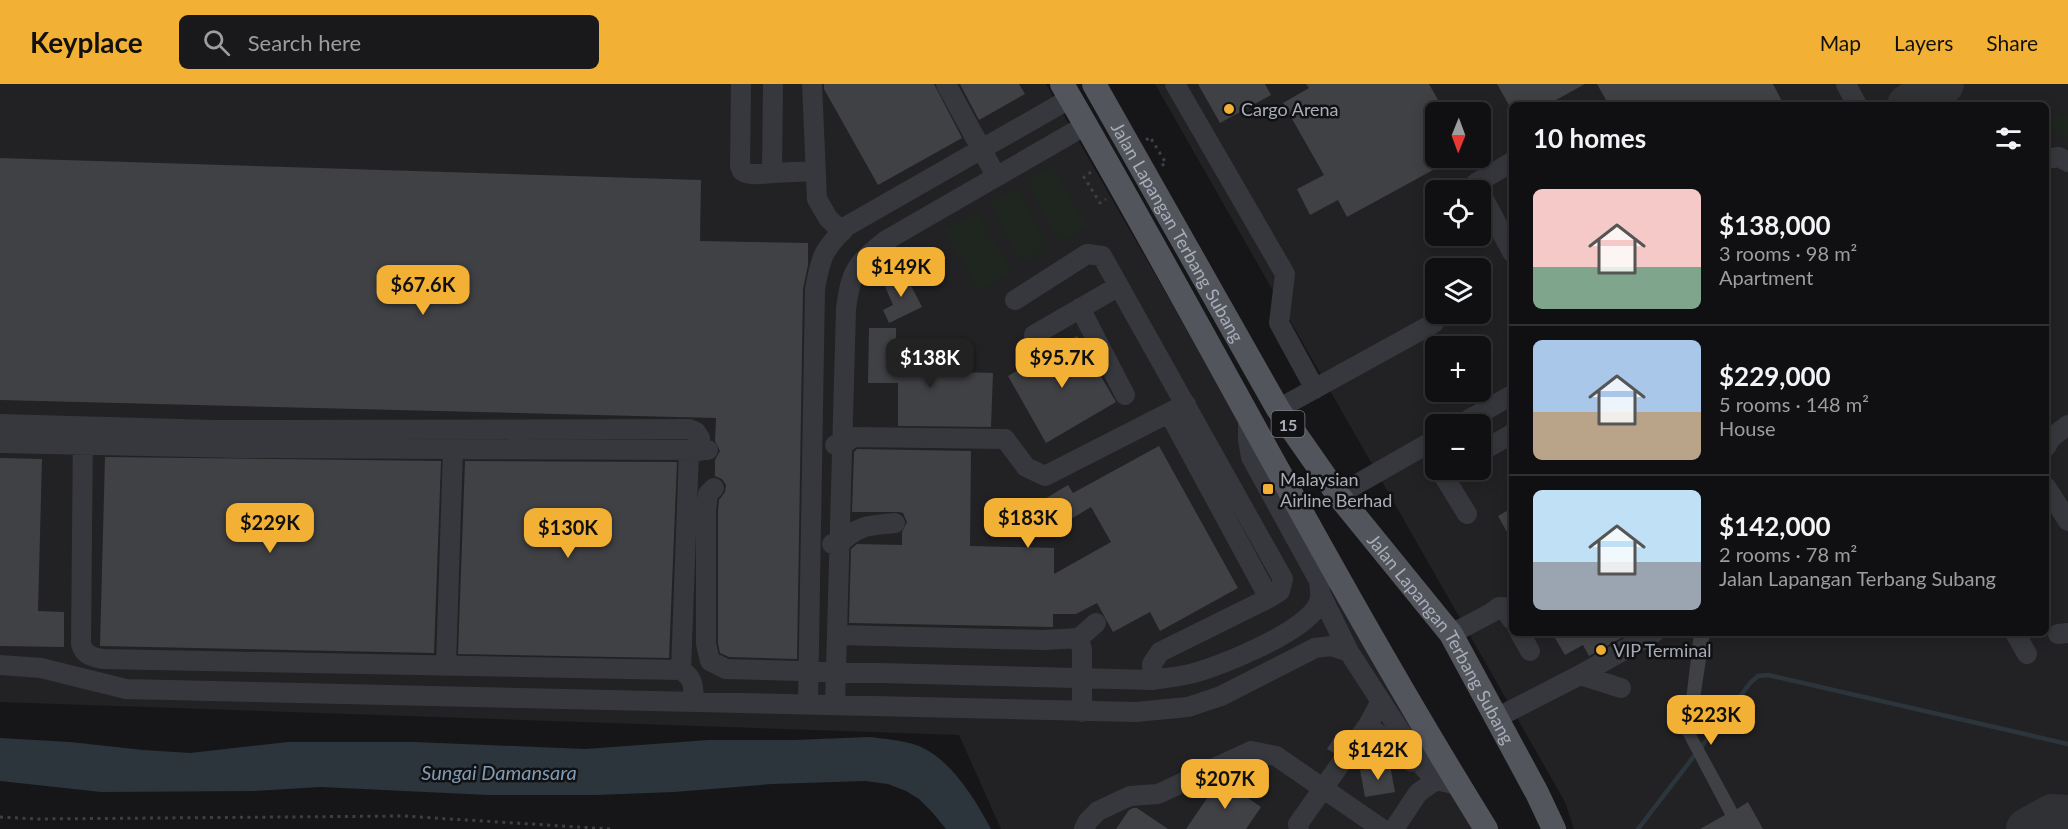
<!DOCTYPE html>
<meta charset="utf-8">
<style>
body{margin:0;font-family:Lato,sans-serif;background:#19191b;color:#f1f3f6;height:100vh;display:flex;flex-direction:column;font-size:22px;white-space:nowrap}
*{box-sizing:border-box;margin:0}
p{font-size:20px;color:#9c9d9f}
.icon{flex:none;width:33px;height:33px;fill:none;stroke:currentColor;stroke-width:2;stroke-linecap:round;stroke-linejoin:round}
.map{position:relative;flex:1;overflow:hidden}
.details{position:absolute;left:1509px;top:18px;width:540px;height:534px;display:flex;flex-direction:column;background:#101012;border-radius:9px;box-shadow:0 3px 15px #0003,0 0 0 2px #303032}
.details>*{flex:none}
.needle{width:39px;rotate:181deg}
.buttons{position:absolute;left:1425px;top:18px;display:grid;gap:12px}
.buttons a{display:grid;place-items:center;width:66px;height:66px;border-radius:9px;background:#101012;box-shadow:0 3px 15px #0003,0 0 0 2px #303032;font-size:30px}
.price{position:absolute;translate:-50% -51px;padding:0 14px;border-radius:12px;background:#f2b134;color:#111;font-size:20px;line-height:39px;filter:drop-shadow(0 2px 3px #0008)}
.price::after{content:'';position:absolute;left:50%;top:36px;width:18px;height:14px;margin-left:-9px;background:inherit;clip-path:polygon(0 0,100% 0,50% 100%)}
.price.active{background:#222;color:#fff}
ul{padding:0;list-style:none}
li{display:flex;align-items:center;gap:18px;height:150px;padding:0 24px}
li+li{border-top:2px solid #303032}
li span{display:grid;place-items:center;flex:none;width:168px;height:120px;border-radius:9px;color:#555}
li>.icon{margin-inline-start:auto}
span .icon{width:72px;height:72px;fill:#fffc;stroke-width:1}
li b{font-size:26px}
h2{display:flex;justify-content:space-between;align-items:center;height:72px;padding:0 24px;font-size:26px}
header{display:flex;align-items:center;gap:36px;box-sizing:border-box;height:84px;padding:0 30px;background:#f2b134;color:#111}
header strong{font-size:28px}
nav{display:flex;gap:33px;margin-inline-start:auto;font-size:21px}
.search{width:420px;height:54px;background:#19191b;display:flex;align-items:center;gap:15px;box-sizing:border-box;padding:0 21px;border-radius:9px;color:#9c9d9f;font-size:22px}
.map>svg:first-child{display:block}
.built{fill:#222225;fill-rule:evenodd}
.green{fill:#1e261f}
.water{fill:#2c353c}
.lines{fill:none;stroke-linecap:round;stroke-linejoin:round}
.stream{stroke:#2c353c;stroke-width:4.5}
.taxiway{stroke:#303135;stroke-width:42}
.building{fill:#404145}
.path{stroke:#3d3f44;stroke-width:3;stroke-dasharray:3 4.5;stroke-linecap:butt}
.minor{stroke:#37383d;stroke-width:20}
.major{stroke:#53555c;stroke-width:24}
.poi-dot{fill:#f2b134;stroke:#111113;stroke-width:2}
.labels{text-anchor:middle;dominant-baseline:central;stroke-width:5;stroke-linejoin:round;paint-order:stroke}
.shield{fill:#111113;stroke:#7b7e86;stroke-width:1.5}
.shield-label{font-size:16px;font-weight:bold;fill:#a8adb8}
.poi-label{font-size:18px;fill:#a8adb8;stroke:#111113;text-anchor:start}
.street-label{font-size:18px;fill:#a8adb8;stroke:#111113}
.water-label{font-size:20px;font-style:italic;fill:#7f9bb3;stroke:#111113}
</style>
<header>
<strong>Keyplace</strong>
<div class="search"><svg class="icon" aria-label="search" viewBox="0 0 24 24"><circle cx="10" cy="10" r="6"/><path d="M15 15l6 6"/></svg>Search here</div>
<nav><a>Map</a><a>Layers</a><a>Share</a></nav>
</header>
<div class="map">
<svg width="2068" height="745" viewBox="0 0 2068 745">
<rect width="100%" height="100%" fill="#161618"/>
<path class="built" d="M 0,0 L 1046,0 L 1473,745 L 1001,745 L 959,651 L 0,618 Z
M 1155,0 L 2068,0 L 2068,745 L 1574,745 L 1565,718 ZM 1512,21 L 2046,21 L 2046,549 L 1512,549 ZM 1436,28 L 1480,28 L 1480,74 L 1436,74 ZM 1436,106 L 1480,106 L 1480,152 L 1436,152 ZM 1436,184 L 1480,184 L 1480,230 L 1436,230 ZM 1436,262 L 1480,262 L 1480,308 L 1436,308 ZM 1436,340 L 1480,340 L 1480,386 L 1436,386 Z"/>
<path class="green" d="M 2068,29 L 2068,53 L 2046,50 L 2046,32 Z
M 1052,81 L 1087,143 L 1060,158 L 1025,97 Z
M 1018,104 L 1049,164 L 1021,179 L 989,119 Z
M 977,128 L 1012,188 L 979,207 L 944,146 Z"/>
<path class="water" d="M 870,653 C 885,655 901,656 916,661 C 950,673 975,715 991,745 L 946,745 L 932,728 L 919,715 L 906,707 L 888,700 L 865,697 L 772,700 L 674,708 L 595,711 L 488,711 L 321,703 L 254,707 L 101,708 L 0,697 L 0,654 L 70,658 L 143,666 L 190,669 L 288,658 L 414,658 L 585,665 L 709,656 L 794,656 Z"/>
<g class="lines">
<path class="stream" d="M 1638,745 L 1751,598 L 1758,592 L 1768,591 L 2068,660"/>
<path class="taxiway" d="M 1908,21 L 1943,0
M 2027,745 L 2052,731 L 2068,732"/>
</g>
<path class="building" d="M 824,0 L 934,0 L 962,54 L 878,101 L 824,5 Z
M 960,0 L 1019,0 L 1025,10 L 979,36 Z
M 1198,0 L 1265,0 L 1271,11 L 1220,39 Z
M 1306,0 L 1429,0 L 1445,28 L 1436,28 L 1436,74 L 1455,74 L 1347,133 L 1338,116 L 1310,131 L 1297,105 L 1324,91 L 1283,19 L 1309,4 Z
M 1497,0 L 1585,0 L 1547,21 L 1509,21 Z
M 1597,0 L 1773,0 L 1784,21 L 1609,21 Z
M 0,74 L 701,96 L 700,157 L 808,159 L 808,181 L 803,205 L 797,575 L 729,573 L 720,569 L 718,559 L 718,427 L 719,416 L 725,408 L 726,401 L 722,395 L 715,392 L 715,376 L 720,367 L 715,357 L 716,334 L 0,316 Z
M 904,188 L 922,223 L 889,239 L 883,226 L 893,221 L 883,198 Z
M 869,244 L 896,244 L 896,286 L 993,289 L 991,343 L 898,342 L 898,299 L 868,299 Z
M 1077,252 L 1116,318 L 1046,359 L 1008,292 Z
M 1159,362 L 1238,504 L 1160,547 L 1150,528 L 1113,548 L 1097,519 L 1076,530 L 1053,530 L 1053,543 L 849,539 L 851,465 L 857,460 L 902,461 L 902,448 L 907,438 L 903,429 L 899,428 L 852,428 L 854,368 L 857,365 L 971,367 L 970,462 L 1054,464 L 1054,490 L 1111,458 L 1091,423 L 1039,454 L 1023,428 L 1068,401 L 1073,409 Z
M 105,373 L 441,377 L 434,569 L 100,562 Z
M 0,374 L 42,375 L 38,527 L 64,528 L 64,563 L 0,562 Z
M 465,377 L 677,378 L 669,574 L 458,570 Z
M 1512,424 L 1512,457 L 1498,432 Z
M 1552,549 L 1630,549 L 1589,572 L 1583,561 L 1565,571 Z
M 1694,549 L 1710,549 L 1695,648 L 1737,725 L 1748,718 L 1763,745 L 1700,745 L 1725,731 L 1682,649 Z
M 1336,651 L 1343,656 L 1334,669 L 1327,665 Z
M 1390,681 L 1395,708 L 1365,713 L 1360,686 Z
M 1220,695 L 1261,723 L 1246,745 L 1186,745 Z
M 1133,724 L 1137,724 L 1168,745 L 1116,745 L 1129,726 Z"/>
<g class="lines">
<path class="path" d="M 1146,56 L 1150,53 L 1166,79 L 1161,82
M 1091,88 L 1084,93 L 1100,119 L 1106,115
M 0,733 L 37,735 L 403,732 L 610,745"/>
<path class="minor" d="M 741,0 L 740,82 L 742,87 C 750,92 762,90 772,89 L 773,0
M 812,0 L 817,115 L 828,134 L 842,148
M 946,0 L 996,92
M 1175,0 L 1285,190 L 1279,239 L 1315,305
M 1846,0 L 1857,21
M 2046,75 L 2059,73 L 2068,78
M 772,89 L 815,87
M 1480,106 L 1476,99 L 1512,78
M 1480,108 L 1512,168
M 1015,216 L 1087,170 L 1102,172 L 1283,495 L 1280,507 L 1269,514 L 1160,568 L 1152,580 L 1153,596
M 1080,224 L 1125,311
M 1034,251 L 1119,202
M 1278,325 L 1434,239
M 1169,329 L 1269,514
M 0,340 L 215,346 L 689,345 L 696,348 L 700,354 L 700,367
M 1461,340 L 1512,311
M 83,343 L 81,560 C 84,571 92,573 103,575 L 681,586 C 695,595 693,603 694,618
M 0,359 L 240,364 L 708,366
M 835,361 L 843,361 L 853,353 L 1005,355 L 1026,383 L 1045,392 L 1186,320
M 2046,363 L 2051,354 L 2068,341
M 1480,368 L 1512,350
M 1440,386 L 1467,430
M 2046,403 L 2068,437
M 714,404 L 708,410 L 706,426 L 706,560 L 710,577 L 726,585 L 1153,596 C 1164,594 1175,593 1185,591 C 1214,586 1301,549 1316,524 C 1322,515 1320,507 1319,497 L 1251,373 L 1248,355 L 1248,335
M 1338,411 L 1436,355
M 832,460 L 839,460 C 859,440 869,442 895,439
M 1321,511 L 1349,568
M 1520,549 L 1530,567
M 2015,549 L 2027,570
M 1451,550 L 1491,529 L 1499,523 L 1503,523 L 1512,536
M 2058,550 L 2068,549
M 837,551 L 1043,556 L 1079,554 L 1096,539
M 1079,554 L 1082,566 L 1082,628
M 0,581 L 41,584 L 126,605 L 1136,628 L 1188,623 L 1221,612 L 1315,564 L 1331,562 L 1349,568 L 1424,684 L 1436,696 L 1458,701
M 446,581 L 453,365
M 681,586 L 689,367
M 1580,591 L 1621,604
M 808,620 L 815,205 C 821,172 823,166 847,142 L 1071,14
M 835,621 L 846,225 C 851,187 855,181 885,157 L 1086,41
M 1496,634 L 1580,591 L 1654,549
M 1368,641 L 1411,678
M 1084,745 L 1088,737 L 1098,727 L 1130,712 L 1158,710 L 1251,667 L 1276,672 L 1382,745
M 1299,745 L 1298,740 L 1368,641 L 1381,617
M 1394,745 L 1418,709 L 1436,696"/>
<g class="major">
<path d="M 1062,0 C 1206,247 1335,502 1486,745"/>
<path id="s1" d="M 1094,0 L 1278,325 L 1338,411 L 1451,550 L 1537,709 L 1554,745"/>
</g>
</g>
<g class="poi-dot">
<circle cx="1229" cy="25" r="6"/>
<rect x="1262" y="399" width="12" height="12" rx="3"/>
<circle cx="1601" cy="566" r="6"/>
</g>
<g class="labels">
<rect class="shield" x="1271.5" y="327" width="33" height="26" rx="4.5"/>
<g class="shield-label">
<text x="1288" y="340">15</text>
</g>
<g class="poi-label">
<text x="1241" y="25">Cargo Arena</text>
<text x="1280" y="395">Malaysian<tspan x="1280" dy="21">Airline Berhad</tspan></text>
<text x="1613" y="566">VIP Terminal</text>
</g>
<g class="street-label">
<text stroke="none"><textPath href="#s1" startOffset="170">Jalan Lapangan Terbang Subang</textPath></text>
<text stroke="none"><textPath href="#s1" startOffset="656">Jalan Lapangan Terbang Subang</textPath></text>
</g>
<g class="water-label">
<text x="499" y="688">Sungai Damansara</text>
</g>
</g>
</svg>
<div class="buttons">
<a><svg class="needle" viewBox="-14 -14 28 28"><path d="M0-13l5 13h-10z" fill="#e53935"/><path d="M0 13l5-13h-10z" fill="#9c9d9f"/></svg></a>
<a><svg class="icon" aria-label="locate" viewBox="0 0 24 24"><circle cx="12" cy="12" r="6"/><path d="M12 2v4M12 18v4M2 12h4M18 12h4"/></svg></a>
<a><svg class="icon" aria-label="layers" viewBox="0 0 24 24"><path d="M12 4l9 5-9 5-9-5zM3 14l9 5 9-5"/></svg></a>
<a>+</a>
<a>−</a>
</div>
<b class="price" style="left:901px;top:214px">$149K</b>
<b class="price" style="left:423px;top:232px">$67.6K</b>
<b class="price active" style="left:930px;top:305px">$138K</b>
<b class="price" style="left:1062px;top:305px">$95.7K</b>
<b class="price" style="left:1028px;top:465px">$183K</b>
<b class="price" style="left:270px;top:470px">$229K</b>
<b class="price" style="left:568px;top:475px">$130K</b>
<b class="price" style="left:1711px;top:662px">$223K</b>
<b class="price" style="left:1378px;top:697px">$142K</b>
<b class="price" style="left:1225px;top:726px">$207K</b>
<section class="details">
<h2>10 homes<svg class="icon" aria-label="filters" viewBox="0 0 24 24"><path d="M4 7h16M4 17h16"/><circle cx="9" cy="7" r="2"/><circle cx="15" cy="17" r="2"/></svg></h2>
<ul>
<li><span style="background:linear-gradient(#f6c9c9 65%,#7fa58c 0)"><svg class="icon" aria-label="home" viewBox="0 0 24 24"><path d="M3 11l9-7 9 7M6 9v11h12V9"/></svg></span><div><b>$138,000</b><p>3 rooms · 98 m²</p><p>Apartment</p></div></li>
<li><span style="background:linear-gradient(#a9c7e8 60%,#b9a48a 0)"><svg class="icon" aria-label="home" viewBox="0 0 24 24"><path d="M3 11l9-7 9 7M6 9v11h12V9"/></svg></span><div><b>$229,000</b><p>5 rooms · 148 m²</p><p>House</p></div></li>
<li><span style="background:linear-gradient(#bfe0f5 60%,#9aa5b1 0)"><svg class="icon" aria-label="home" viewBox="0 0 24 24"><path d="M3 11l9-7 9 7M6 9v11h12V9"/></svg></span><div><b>$142,000</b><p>2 rooms · 78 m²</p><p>Jalan Lapangan Terbang Subang</p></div></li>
</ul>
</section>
</div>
